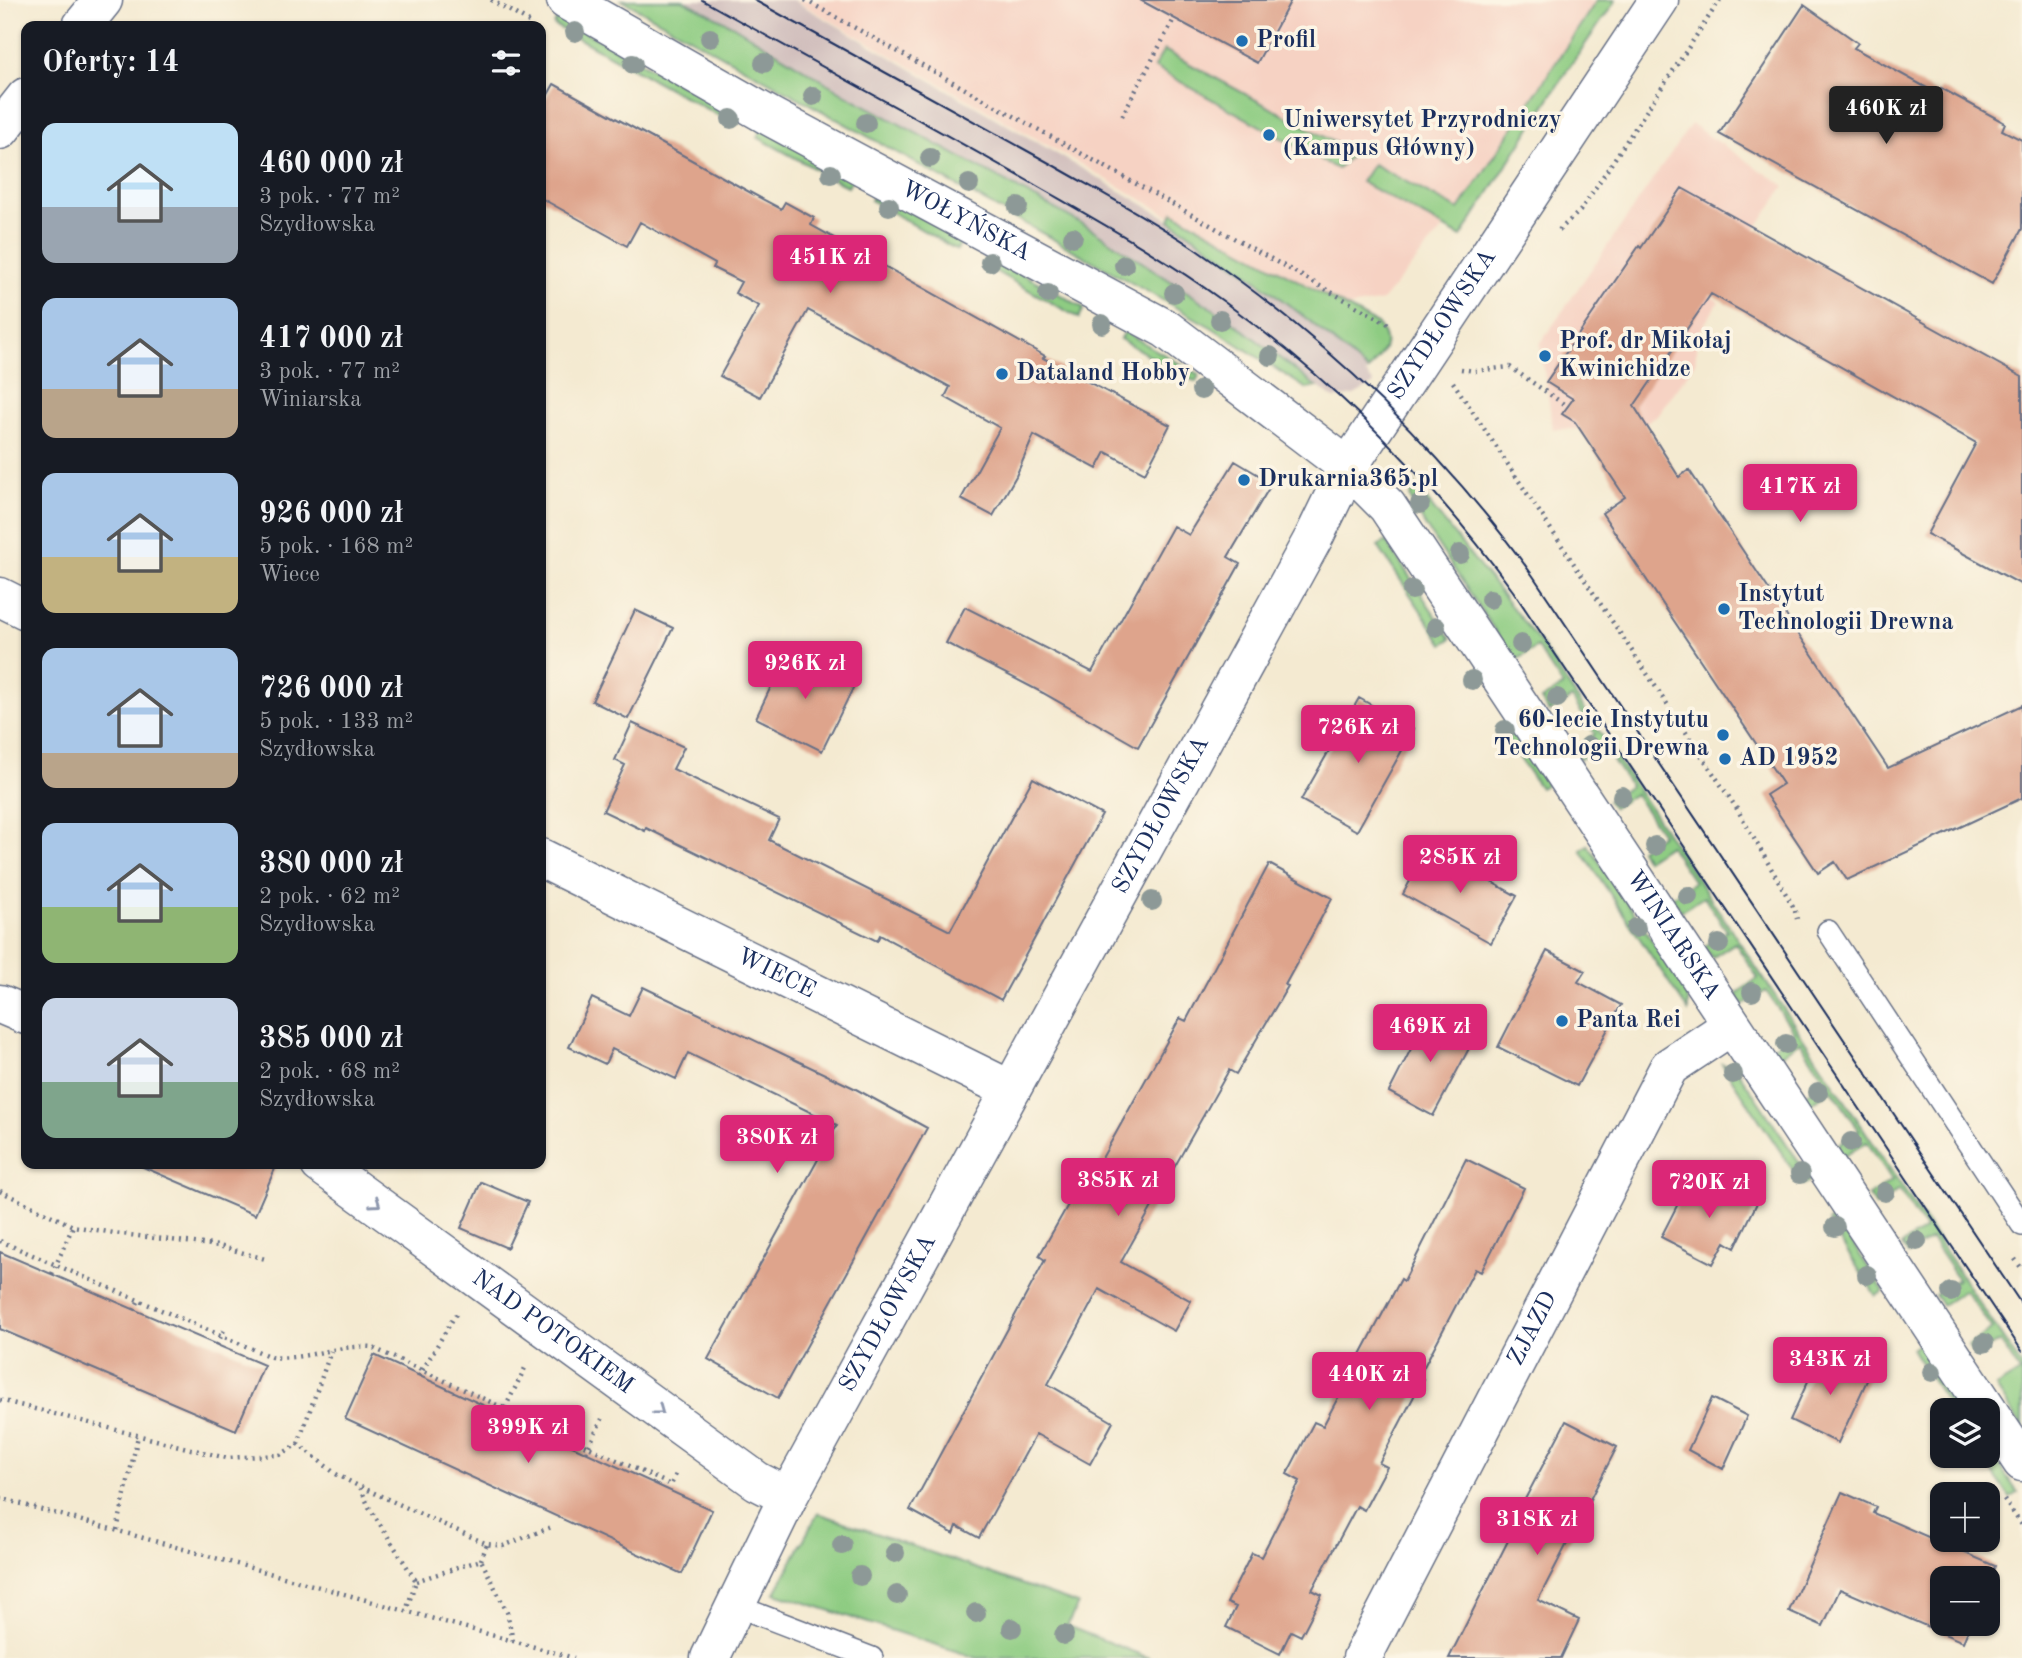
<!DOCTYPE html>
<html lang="pl">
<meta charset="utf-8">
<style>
body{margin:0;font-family:"Old Standard TT",serif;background:#242831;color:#f1f3f6;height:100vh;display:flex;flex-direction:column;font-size:26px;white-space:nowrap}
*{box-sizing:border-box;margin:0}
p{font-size:23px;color:#9ea1a6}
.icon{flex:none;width:38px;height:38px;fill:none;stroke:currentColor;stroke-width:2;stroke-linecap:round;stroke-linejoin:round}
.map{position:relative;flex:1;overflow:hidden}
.details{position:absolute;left:21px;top:21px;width:525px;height:1148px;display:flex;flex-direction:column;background:#171b24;border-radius:14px;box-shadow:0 2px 5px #0004}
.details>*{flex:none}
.fabs{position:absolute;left:1930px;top:1398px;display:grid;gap:14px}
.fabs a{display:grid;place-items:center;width:70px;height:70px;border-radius:14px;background:#171b24;box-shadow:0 2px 5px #0004;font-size:35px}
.price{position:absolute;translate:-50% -60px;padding:0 16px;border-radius:7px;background:#db2777;color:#fff;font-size:23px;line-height:46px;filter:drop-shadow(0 2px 4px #0008)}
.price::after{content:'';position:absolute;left:50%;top:42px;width:21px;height:16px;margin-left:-10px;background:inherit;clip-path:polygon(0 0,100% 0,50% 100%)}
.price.on{background:#222;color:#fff}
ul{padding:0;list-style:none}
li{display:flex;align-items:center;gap:21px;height:175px;padding:0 21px}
li span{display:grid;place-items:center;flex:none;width:196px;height:140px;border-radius:14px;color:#555}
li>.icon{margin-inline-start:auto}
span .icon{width:84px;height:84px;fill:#fffc;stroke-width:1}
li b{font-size:30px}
h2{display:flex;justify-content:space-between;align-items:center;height:84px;padding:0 21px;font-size:30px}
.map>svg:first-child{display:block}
.built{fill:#f6d2c3}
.industrial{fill:#d1bfbd}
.green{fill:#8ecc82;stroke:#547e70;stroke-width:2}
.building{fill:#dea48c}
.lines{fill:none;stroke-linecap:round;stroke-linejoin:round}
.service-casing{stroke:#677086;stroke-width:24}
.minor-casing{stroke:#677086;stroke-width:41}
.path{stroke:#677086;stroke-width:4.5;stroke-dasharray:2 5;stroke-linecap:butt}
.service{stroke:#fff;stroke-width:21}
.minor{stroke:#fff;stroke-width:38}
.tram{stroke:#1b2f5e;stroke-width:2}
.tree{fill:#8d9997}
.oneway{stroke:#8d97ae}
.poi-dot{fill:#1f6fb2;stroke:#fcf5e5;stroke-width:2.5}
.labels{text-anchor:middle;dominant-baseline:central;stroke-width:7;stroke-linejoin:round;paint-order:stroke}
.poi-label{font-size:24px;font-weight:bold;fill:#1b2f5e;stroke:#fcf5e5;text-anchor:start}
.street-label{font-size:24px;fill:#1b2f5e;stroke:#fcf5e5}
</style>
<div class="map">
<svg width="2022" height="1658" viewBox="0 0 2022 1658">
<rect width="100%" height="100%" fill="#fcf5e5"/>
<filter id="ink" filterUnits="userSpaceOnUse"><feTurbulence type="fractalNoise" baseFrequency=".0143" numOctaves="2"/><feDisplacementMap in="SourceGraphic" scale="14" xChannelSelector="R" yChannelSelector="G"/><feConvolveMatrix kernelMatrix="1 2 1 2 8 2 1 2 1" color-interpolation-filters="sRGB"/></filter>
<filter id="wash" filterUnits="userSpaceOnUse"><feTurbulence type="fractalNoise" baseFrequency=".00686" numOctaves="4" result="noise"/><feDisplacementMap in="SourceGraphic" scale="28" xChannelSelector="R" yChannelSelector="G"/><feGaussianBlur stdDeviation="1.57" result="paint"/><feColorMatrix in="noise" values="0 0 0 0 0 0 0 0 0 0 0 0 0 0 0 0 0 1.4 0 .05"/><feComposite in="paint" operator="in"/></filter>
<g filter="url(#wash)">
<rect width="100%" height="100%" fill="#f4ead1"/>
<path class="built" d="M 795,0 L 1597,0 L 1459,210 L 1382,301 L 1334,310 Z
M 1691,124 L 1785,186 L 1710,295 L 1719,302 L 1698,334 L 1695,364 L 1656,416 L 1622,438 L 1589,412 L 1579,429 L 1553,429 L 1540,344 Z"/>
<path class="industrial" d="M 683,0 L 793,0 L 1170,220 L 1242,269 L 1307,319 L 1368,371 L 1366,374 L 1374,384 L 1354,395 L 1334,399 L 1236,324 L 1090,228 L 848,96 L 732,25 Z"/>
<path class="green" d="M 622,0 L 683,0 L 732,25 L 848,96 L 1090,228 L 1236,324 L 1317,387 L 1307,389 L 1211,327 Z
M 1597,0 L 1616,0 L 1568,69 L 1461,237 L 1361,182 L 1373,164 L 1459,210 Z
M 558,17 L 738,116 L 734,124 L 554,25 Z
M 1164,50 L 1354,153 L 1337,169 L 1154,67 Z
M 762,129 L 852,179 L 848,187 L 757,137 Z
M 875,192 L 962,240 L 957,250 L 871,200 Z
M 1173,212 L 1377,324 C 1394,345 1382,352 1368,371 L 1307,319 L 1242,269 L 1170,220 Z
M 988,255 L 1084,308 L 1079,318 L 982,264 Z
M 1125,332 L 1199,375 L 1196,382 L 1120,339 Z
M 1414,484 L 1541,644 L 2022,1367 L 2022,1427 L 1996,1387 L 2020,1372 L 2000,1341 L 1975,1356 L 1968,1346 L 1992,1329 L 1965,1290 L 1942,1305 L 1935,1295 L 1958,1279 L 1931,1239 L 1908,1254 L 1902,1245 L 1925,1229 L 1899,1190 L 1876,1206 L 1869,1196 L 1892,1180 L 1867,1142 L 1843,1157 L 1836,1146 L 1859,1130 L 1832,1090 L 1809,1105 L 1804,1096 L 1826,1081 L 1800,1042 L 1777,1057 L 1771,1048 L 1794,1032 L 1766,991 L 1743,1005 L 1736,994 L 1758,978 L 1735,943 L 1712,958 L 1704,947 L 1727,931 L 1704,897 L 1681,911 L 1672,897 L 1694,882 L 1669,845 L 1646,860 L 1640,849 L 1662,834 L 1635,794 L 1613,808 L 1608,801 L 1630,786 L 1603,745 L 1580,759 L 1573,749 L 1595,734 L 1572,698 L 1549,712 L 1541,700 L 1563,686 L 1537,647 L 1515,661 L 1426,527 L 1410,498 Z
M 1386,541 L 1451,639 L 1443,644 L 1378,546 Z
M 1508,724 L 1547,784 L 1540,788 L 1500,729 Z
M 1588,845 L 1688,994 L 1688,1011 L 1581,850 Z
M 1722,1064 L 1736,1068 L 1811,1180 L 1803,1185 Z
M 1835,1217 L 1884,1291 L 1876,1296 L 1828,1222 Z
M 1919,1344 L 1963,1410 L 1952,1410 L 1912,1349 Z
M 1988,1449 L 2018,1493 L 2010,1498 L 1982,1456 L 1988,1456 Z
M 818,1513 L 1078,1604 L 1067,1626 L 1149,1658 L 977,1658 L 775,1593 Z"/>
<g id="blocks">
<path class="building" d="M 1140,0 L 1291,0 L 1257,63 Z
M 1804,5 L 1858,43 L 1854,48 L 1938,94 L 1941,88 L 2005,123 L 2002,130 L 2022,140 L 2022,229 L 1992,284 L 1719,134 Z
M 554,84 L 753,194 L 781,209 L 785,202 L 814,218 L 811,225 L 1045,356 L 1043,358 L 1170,425 L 1145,473 L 1106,452 L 1097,469 L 1034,435 L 1016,476 L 993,516 L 961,499 L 1000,428 L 945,397 L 950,387 L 808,310 L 760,397 L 720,376 L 759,306 L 735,293 L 741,282 L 713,268 L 715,264 L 640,222 L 627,246 L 541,198 L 541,107 Z
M 1682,188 L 2022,377 L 2022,585 L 1927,534 L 1976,443 L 1711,294 L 1634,406 L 1679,477 L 1689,470 L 1888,768 L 2022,705 L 2022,798 L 1847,880 L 1835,862 L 1818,873 L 1766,795 L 1783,784 L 1602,513 L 1625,497 L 1575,422 L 1562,414 L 1573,399 L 1546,382 L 1639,246 L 1641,248 Z
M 1235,461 L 1272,483 L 1228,557 L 1240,564 L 1138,747 L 1043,693 L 946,643 L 965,607 L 1092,672 L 1173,526 L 1189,535 Z
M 635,610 L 673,628 L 628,719 L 592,701 Z
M 788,651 L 855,684 L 822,751 L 756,718 Z
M 1359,698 L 1414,729 L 1357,831 L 1301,800 Z
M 632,723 L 684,747 L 673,769 L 779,819 L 769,840 L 950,931 L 1033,778 L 1102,815 L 1001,1000 L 880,935 L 877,941 L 646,828 L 645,831 L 603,811 L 625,765 L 615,760 Z
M 1428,847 L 1517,896 L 1491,943 L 1403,894 Z
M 1269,864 L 1332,898 L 1285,985 L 1288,986 L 1236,1074 L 1229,1070 L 1121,1262 L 1191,1301 L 1174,1331 L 1099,1289 L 1048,1384 L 1113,1422 L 1090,1464 L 1036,1434 L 979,1538 L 957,1526 L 954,1534 L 910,1510 L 1045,1260 L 1039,1256 L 1090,1166 L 1096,1169 L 1180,1018 L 1186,1021 Z
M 1547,951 L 1585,971 L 1578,982 L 1621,1005 L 1577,1086 L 1498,1047 Z
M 643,987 L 854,1088 L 927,1128 L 778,1398 L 708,1359 L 837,1125 L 688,1053 L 676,1079 L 612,1049 L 605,1064 L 569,1047 L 592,998 L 629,1016 Z
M 1422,1013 L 1473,1041 L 1433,1116 L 1389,1092 L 1413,1045 L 1406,1041 Z
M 1466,1159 L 1524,1188 L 1481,1272 L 1475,1269 L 1419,1376 L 1423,1379 L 1379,1463 L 1387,1467 L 1364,1510 L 1357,1506 L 1312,1590 L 1322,1595 L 1301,1636 L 1291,1631 L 1280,1654 L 1226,1627 L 1236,1607 L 1227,1603 L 1252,1553 L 1261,1557 L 1300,1481 L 1287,1474 L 1314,1422 L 1323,1426 L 1401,1279 L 1404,1281 Z
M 136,1164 L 277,1164 L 255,1215 Z
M 1707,1178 L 1757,1203 L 1735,1248 L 1725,1242 L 1713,1264 L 1661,1237 L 1687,1186 L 1699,1192 Z
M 481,1182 L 528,1202 L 507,1248 L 461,1228 Z
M 0,1252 L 264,1365 L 236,1430 L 0,1329 Z
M 1822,1351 L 1870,1374 L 1838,1443 L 1790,1420 Z
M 374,1355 L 712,1510 L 682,1574 L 345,1419 Z
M 1712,1398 L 1747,1416 L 1723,1469 L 1688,1450 Z
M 1566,1421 L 1617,1447 L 1538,1600 L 1579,1620 L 1561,1658 L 1449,1658 L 1516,1525 L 1512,1524 Z
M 1842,1492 L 1876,1507 L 1873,1513 L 1995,1566 L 1988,1583 L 1988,1578 L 1942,1578 L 1942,1624 L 1971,1624 L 1963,1642 L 1840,1589 L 1823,1626 L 1789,1611 Z"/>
</g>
</g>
<g filter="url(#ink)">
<use href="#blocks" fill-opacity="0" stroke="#677086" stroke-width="2"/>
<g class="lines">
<defs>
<path id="service" d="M 1828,931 L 2022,1225
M 734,1605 L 872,1658"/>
<g id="minor">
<path id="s1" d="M 566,0 L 771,117 L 1166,329 L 1348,467 L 1387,506 L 1988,1410"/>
<path d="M 82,26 L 103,0"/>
<path d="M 0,130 L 26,97"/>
<path d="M 0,597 L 26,610"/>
<path id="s2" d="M 541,858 L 1011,1090"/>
<path d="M 0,1004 L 26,1015"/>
<path id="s3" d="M 320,1164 L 757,1481 L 788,1497"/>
<path d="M 1988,1411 L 2022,1462"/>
<path id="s4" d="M 710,1658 L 788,1497 L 1314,537 L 1348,467 L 1659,0"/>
<path id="s5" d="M 1362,1658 L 1669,1067 L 1731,1026"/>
</g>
</defs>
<use href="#service" class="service-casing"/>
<use href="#minor" class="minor-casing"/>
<path class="path" d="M 491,0 L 529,22
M 805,0 L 1392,326
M 1122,116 L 1174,19
M 1559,230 L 1580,211 L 1720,0
M 1461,369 L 1474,371 L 1510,367 L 1568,407
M 1453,382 L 1737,809 L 1794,908 L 1797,919
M 0,1191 L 73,1226 L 114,1233 L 219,1246 L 265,1259
M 0,1241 L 271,1357 C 305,1361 337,1344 371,1347 L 671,1485 L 676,1474
M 2015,1259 L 2022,1269
M 52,1274 L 73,1226
M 134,1310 L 139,1300
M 217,1345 L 224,1330
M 419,1376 L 456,1314
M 0,1400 L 226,1458 L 280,1455 L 298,1444 L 336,1474 L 360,1487 L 369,1507 L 416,1581 L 406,1611
M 502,1414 L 527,1364
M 298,1444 L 331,1351
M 586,1452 L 602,1419
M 361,1487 L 487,1544 L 503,1546 L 554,1526
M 0,1498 L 574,1658
M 2004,1500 L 2022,1525
M 117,1530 L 138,1436
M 481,1560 L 487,1544
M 416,1581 L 481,1560 L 507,1612 L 513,1641"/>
<use href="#service" class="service"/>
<use href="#minor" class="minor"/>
<path class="tram" d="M 702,0 C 811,61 921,120 1030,182 C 1096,220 1162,256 1223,301 C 1335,382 1432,480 1513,591 L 2022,1351
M 754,0 C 853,55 952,109 1051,164 C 1098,191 1147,217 1192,247 C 1324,337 1439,446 1533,576 L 2022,1305"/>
</g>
<g class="tree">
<circle cx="575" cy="32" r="10"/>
<circle cx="710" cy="38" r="10"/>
<circle cx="764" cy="63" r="10"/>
<circle cx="633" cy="64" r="10"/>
<circle cx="813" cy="96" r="10"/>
<circle cx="731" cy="119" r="10"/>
<circle cx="866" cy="123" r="10"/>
<circle cx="930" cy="158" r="10"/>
<circle cx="831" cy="174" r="10"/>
<circle cx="969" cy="184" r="10"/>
<circle cx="889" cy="206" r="10"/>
<circle cx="1018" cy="207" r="10"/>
<circle cx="1073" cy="237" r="10"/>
<circle cx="990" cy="262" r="10"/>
<circle cx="1124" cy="265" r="10"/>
<circle cx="1174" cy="293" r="10"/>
<circle cx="1048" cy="294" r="10"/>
<circle cx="1220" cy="320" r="10"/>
<circle cx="1102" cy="324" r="10"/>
<circle cx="1270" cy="356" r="10"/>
<circle cx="1201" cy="390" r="10"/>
<circle cx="1420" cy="504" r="10"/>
<circle cx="1460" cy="554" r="10"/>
<circle cx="1412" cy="590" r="10"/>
<circle cx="1490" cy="599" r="10"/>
<circle cx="1436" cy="627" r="10"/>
<circle cx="1521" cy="644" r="10"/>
<circle cx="1472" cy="680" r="10"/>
<circle cx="1557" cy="698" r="10"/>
<circle cx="1505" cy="730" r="10"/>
<circle cx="1589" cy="746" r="10"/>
<circle cx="1622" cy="796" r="10"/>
<circle cx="1655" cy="846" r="10"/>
<circle cx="1688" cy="896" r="10"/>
<circle cx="1152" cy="901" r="10"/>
<circle cx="1636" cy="928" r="10"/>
<circle cx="1719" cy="944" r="10"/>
<circle cx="1752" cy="992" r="10"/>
<circle cx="1786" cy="1044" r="10"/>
<circle cx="1733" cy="1074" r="10"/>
<circle cx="1818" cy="1092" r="10"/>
<circle cx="1851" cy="1142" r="10"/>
<circle cx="1800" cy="1174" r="10"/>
<circle cx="1885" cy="1192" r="10"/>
<circle cx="1835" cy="1227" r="10"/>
<circle cx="1917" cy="1241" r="10"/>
<circle cx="1867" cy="1275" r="10"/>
<circle cx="1951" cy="1292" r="10"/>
<circle cx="1984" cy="1343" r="10"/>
<circle cx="1932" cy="1372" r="10"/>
<circle cx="842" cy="1545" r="10"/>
<circle cx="895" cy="1553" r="10"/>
<circle cx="860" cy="1576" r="10"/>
<circle cx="897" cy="1595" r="10"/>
<circle cx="976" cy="1613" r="10"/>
<circle cx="1012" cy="1628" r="10"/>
<circle cx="1064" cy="1635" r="10"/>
</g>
<defs><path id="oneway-chevron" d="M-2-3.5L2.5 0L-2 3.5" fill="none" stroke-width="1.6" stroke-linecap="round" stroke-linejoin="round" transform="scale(1.75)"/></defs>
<g class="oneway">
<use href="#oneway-chevron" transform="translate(376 1203) rotate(35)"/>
<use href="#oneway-chevron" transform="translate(659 1410) rotate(36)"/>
</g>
</g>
<g class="poi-dot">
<circle cx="1242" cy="41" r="7"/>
<circle cx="1269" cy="135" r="7"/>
<circle cx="1545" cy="356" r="7"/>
<circle cx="1002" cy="374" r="7"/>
<circle cx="1244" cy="480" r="7"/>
<circle cx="1724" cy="609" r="7"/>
<circle cx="1723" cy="735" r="7"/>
<circle cx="1725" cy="759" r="7"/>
<circle cx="1562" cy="1021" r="7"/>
</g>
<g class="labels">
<g class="poi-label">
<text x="1256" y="41">Profil</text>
<text x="1283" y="121">Uniwersytet Przyrodniczy<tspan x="1283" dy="28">(Kampus Główny)</tspan></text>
<text x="1559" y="342">Prof. dr Mikołaj<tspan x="1559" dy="28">Kwinichidze</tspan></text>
<text x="1016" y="374">Dataland Hobby</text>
<text x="1258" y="480">Drukarnia365.pl</text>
<text x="1738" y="595">Instytut<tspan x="1738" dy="28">Technologii Drewna</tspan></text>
<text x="1709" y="721" text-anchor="end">60-lecie Instytutu<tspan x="1709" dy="28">Technologii Drewna</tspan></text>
<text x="1739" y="759">AD 1952</text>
<text x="1576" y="1021">Panta Rei</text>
</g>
<g class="street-label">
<text stroke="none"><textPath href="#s1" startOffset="457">WOŁYŃSKA</textPath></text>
<text stroke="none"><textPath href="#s4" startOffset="1522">SZYDŁOWSKA</textPath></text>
<text stroke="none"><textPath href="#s4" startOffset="956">SZYDŁOWSKA</textPath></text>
<text stroke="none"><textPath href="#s1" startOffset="1484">WINIARSKA</textPath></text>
<text stroke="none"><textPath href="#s2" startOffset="262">WIECE</textPath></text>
<text stroke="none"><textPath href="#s4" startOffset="388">SZYDŁOWSKA</textPath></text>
<text stroke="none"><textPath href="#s5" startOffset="371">ZJAZD</textPath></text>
<text stroke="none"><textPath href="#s3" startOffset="287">NAD POTOKIEM</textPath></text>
</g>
</g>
</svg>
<div class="fabs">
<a><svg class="icon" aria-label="layers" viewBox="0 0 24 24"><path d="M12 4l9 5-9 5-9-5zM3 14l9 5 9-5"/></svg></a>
<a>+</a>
<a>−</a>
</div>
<b class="price on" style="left:1886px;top:146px">460K zł</b>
<b class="price" style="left:830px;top:295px">451K zł</b>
<b class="price" style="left:1800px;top:524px">417K zł</b>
<b class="price" style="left:805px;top:701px">926K zł</b>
<b class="price" style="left:1358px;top:765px">726K zł</b>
<b class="price" style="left:1460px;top:895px">285K zł</b>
<b class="price" style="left:1430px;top:1064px">469K zł</b>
<b class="price" style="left:777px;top:1175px">380K zł</b>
<b class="price" style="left:1118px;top:1218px">385K zł</b>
<b class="price" style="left:1709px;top:1220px">720K zł</b>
<b class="price" style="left:1830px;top:1397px">343K zł</b>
<b class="price" style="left:1369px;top:1412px">440K zł</b>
<b class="price" style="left:528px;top:1465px">399K zł</b>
<b class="price" style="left:1537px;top:1557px">318K zł</b>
<section class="details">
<h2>Oferty: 14<svg class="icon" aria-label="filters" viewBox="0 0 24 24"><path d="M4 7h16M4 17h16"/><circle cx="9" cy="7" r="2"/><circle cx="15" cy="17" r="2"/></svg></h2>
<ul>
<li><span style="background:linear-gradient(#bfe0f5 60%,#9aa5b1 0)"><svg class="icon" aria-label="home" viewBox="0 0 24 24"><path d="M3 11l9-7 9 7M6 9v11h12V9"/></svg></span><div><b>460 000 zł</b><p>3 pok. · 77 m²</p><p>Szydłowska</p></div></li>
<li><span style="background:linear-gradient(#a9c7e8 65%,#b9a48a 0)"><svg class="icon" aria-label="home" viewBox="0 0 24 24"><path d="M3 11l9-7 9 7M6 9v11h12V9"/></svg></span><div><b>417 000 zł</b><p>3 pok. · 77 m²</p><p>Winiarska</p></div></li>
<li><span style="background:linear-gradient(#a9c7e8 60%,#c2b280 0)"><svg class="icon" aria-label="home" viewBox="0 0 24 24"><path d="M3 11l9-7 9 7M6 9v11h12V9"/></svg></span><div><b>926 000 zł</b><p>5 pok. · 168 m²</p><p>Wiece</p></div></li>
<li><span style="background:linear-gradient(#a9c7e8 75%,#b9a48a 0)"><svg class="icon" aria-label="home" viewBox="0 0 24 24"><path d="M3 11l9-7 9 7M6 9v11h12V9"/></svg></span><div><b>726 000 zł</b><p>5 pok. · 133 m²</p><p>Szydłowska</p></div></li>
<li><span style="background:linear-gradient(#a9c7e8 60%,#8fb573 0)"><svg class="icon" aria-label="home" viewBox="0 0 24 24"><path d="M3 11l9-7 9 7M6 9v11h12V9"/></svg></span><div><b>380 000 zł</b><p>2 pok. · 62 m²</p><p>Szydłowska</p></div></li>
<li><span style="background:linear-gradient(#c9d6e8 60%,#7fa58c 0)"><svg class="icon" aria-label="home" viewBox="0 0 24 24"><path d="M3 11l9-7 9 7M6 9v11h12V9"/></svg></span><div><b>385 000 zł</b><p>2 pok. · 68 m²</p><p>Szydłowska</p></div></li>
</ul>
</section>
</div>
